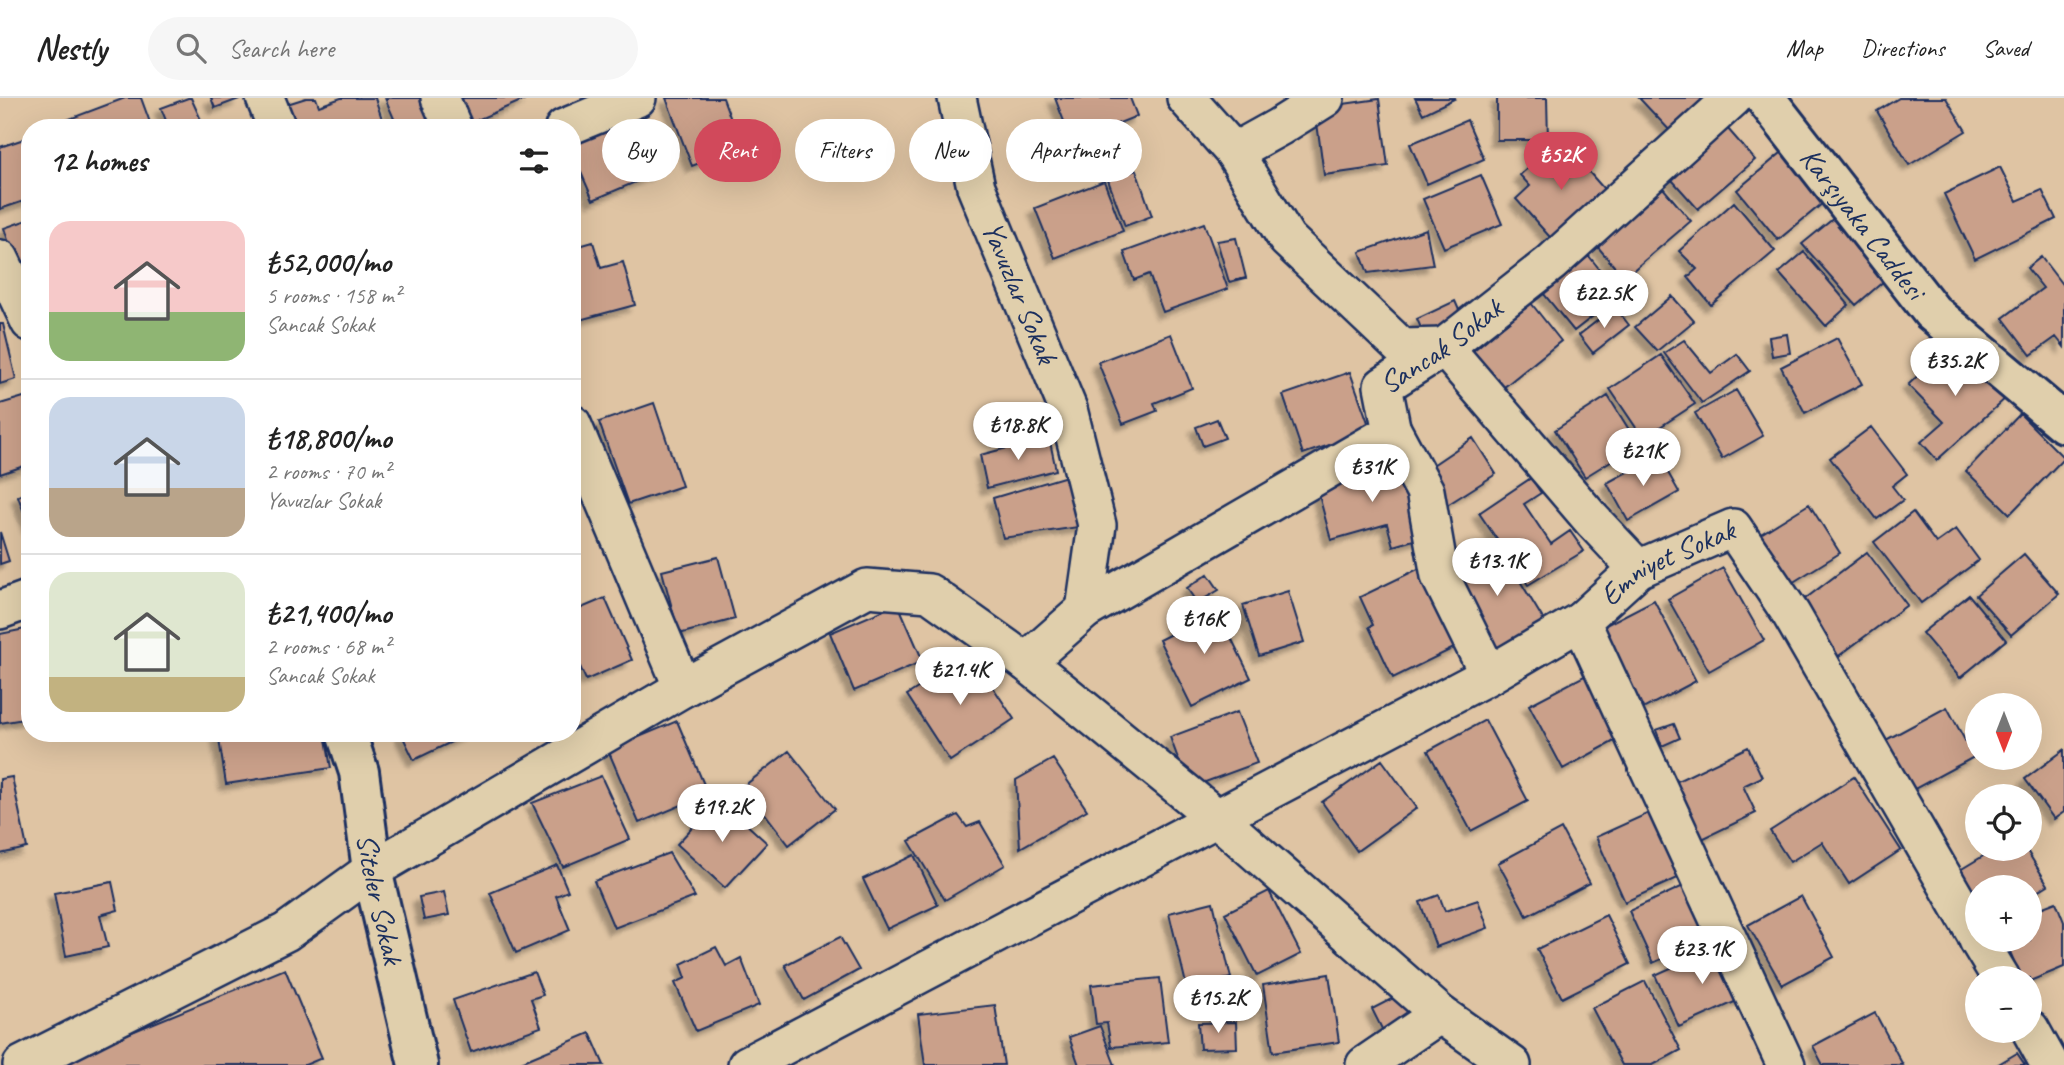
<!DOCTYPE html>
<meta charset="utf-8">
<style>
body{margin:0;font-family:Caveat,sans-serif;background:#f6f6f6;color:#222;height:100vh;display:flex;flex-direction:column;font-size:26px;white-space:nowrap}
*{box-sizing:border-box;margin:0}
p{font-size:23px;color:#767676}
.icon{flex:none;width:38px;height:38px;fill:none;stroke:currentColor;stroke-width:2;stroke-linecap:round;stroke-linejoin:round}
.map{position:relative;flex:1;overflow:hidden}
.panel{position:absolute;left:21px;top:21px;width:560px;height:623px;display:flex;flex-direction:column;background:#fff;border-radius:28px;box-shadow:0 7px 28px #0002}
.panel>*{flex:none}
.banner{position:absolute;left:602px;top:21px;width:665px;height:63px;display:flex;gap:14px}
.needle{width:46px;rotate:180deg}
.fabs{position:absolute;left:1965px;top:595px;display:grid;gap:14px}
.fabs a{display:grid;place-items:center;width:77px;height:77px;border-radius:50%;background:#fff;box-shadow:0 7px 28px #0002;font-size:35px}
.price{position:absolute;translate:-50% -60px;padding:0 16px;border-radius:24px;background:#fff;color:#222;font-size:23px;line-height:46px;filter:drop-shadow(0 2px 4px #0008)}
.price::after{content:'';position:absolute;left:50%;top:42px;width:21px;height:16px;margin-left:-10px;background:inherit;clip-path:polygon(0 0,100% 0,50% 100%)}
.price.on{background:#d1495b;color:#fff}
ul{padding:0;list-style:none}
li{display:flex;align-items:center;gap:21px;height:175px;padding:0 28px}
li+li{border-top:2px solid #e0e0e0}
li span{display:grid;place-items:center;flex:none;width:196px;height:140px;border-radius:21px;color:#555}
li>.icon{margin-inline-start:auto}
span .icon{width:84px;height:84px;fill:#fffc;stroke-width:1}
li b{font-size:30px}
h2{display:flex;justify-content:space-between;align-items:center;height:84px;padding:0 28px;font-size:30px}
.tag{padding:0 24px;border-radius:32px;background:#fff;box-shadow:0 7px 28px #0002;font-size:24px;line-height:63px}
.tag.on{background:#d1495b;color:#fff}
header{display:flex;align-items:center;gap:42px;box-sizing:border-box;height:98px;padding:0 35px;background:#fff;border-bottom:2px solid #e0e0e0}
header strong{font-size:33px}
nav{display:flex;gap:38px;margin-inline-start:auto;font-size:24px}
.search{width:490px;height:63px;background:#f6f6f6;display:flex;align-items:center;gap:18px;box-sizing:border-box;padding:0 24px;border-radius:38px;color:#767676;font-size:26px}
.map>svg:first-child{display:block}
.building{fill:#caa08a;stroke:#1b2f5e;stroke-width:2;filter:url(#shadow)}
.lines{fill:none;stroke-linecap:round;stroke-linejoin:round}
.minor-casing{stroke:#1b2f5e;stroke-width:42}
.tertiary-casing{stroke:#1b2f5e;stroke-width:44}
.minor{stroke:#e0cfac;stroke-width:37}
.tertiary{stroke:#e0cfac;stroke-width:38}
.labels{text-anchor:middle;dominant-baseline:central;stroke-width:5;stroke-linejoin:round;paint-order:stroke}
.street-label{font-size:30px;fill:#1b2f5e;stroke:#e0cfac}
</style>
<header>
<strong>Nestly</strong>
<div class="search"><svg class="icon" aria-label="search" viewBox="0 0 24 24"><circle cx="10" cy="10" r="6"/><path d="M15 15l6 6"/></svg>Search here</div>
<nav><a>Map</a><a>Directions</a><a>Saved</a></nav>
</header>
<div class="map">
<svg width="2064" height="967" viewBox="0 0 2064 967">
<defs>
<filter id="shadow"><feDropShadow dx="-6" dy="6" stdDeviation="2" flood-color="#0004"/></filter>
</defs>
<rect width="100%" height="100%" fill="#dfc4a3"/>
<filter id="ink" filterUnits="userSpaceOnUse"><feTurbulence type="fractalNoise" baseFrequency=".0143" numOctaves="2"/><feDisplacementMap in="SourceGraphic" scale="14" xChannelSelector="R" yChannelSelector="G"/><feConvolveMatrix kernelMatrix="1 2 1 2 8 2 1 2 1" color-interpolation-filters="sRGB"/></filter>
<g filter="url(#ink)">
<path class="building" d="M 125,0 L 141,0 L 152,30 L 57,30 L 56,26 Z
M 188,0 L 191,0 L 202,24 L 187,30 L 169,30 L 161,10 Z
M 211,0 L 239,0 L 239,1 L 215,10 Z
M 306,0 L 316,0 L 319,8 L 341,0 L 375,0 L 385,30 L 292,30 L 284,7 Z
M 385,0 L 426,0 L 433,30 L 398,30 Z
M 457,0 L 528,0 L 468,26 Z
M 666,0 L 723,0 L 741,49 L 692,68 Z
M 1055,0 L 1130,0 L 1137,18 L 1072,44 Z
M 1415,0 L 1456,0 L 1423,16 Z
M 1497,0 L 1547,0 L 1548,42 L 1497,42 Z
M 1639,0 L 1713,0 L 1674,37 Z
M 1899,0 L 1946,0 L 1966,33 L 1909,67 L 1877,13 Z
M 1379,1 L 1388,68 L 1324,77 L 1315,10 Z
M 633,20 L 657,75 L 593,102 L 572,54 L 572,46 Z
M 1467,22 L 1484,61 L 1427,86 L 1410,46 Z
M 1721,23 L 1755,62 L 1698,111 L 1664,73 Z
M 30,39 L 30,101 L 0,111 L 0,49 Z
M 1560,41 L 1611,99 L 1557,147 L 1516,101 L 1530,88 L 1520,77 Z
M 1787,50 L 1829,100 L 1778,142 L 1737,92 Z
M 2000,69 L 2017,103 L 2042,92 L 2056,121 L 1975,161 L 1944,96 Z
M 1136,72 L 1152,118 L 1125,128 L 1108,82 Z
M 1481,77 L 1502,126 L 1444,150 L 1423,101 Z
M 1104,83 L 1123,133 L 1055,160 L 1035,110 Z
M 1658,84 L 1691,123 L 1624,180 L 1592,142 Z
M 1734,104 L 1775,153 L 1711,207 L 1688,179 L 1697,171 L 1679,153 Z
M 1839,116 L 1891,177 L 1856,207 L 1802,146 Z
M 30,121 L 30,162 L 16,166 L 4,130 Z
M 1204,125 L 1228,191 L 1163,214 L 1149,176 L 1134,182 L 1124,154 Z
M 1426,131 L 1433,167 L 1368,175 L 1360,154 Z
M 1236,140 L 1246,180 L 1229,184 L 1217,143 Z
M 593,144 L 601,170 L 623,164 L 635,207 L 572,224 L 572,150 Z
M 1804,154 L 1849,207 L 1826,228 L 1779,175 Z
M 1589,158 L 1620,197 L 1574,233 L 1543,195 Z
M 2041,159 L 2064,189 L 2064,249 L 2056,239 L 2031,257 L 2003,220 L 2043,190 L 2027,170 Z
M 1672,198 L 1694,223 L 1657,253 L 1635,229 Z
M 1455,203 L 1463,221 L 1425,239 L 1417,221 Z
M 1531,205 L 1561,243 L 1498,294 L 1468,257 Z
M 1615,209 L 1629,227 L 1593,255 L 1579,237 Z
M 0,226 L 3,226 L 16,281 L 0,286 Z
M 1171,236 L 1192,290 L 1154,305 L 1157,313 L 1123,326 L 1098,264 Z
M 1787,236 L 1790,255 L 1772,258 L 1769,239 Z
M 1837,240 L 1862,286 L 1805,315 L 1781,269 Z
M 1684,242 L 1711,275 L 1737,256 L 1750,273 L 1702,305 L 1664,255 Z
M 1953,244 L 2006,300 L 1937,362 L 1921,344 L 1944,324 L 1908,287 Z
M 1661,257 L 1695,306 L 1643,340 L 1610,291 Z
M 1350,274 L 1371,333 L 1303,356 L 1283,297 Z
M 1736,292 L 1763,338 L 1722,361 L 1695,315 Z
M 27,298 L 30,306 L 30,366 L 0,376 L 0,306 Z
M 1608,298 L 1638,346 L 1585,379 L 1555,332 Z
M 654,305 L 682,388 L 628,406 L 599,324 Z
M 2020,316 L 2064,360 L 2010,416 L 1966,373 Z
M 1217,321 L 1225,340 L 1203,348 L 1196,329 Z
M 1871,329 L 1907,376 L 1892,388 L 1903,402 L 1877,421 L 1830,360 Z
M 1049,339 L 1056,372 L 987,390 L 980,357 Z
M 1473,340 L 1496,376 L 1444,409 L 1421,375 Z
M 1658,357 L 1679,394 L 1628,423 L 1607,385 Z
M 1403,362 L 1424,439 L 1393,448 L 1387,426 L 1331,442 L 1316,386 Z
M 1070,377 L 1085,428 L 1003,440 L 993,400 Z
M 1531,380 L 1541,395 L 1524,406 L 1551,446 L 1570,433 L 1584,453 L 1528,487 L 1479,415 Z
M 30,393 L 30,431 L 18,398 Z
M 1809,406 L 1840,455 L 1787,488 L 1756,439 Z
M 1913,414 L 1936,445 L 1956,431 L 1979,462 L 1921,505 L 1874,444 Z
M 0,434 L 9,463 L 0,466 Z
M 1497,445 L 1546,526 L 1497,556 L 1447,475 Z
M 1867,454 L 1907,507 L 1836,560 L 1797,507 Z
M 2024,456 L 2059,496 L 2011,537 L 1976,497 Z
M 718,459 L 735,521 L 679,536 L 662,473 Z
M 1422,469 L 1460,547 L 1393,580 L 1369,529 L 1373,527 L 1360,499 Z
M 1723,470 L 1764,542 L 1709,573 L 1668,501 Z
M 1208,476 L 1219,492 L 1197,505 L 1187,490 Z
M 1288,493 L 1304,544 L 1259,558 L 1243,507 Z
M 1969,497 L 2006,542 L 1960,580 L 1922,535 Z
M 605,500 L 632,562 L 586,582 L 572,551 L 572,514 Z
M 1654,502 L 1696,583 L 1643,611 L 1600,530 Z
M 1214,505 L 1251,580 L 1192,609 L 1159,542 L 1175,534 L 1171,526 Z
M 898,506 L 923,563 L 854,593 L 830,535 Z
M 30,530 L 30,620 L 0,625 L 0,536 Z
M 971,556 L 1014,621 L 950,663 L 907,597 Z
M 1586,577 L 1620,640 L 1563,671 L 1529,607 Z
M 1947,609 L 1974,659 L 1911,693 L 1884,643 Z
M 1237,614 L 1257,665 L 1189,690 L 1170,639 Z
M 1485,622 L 1528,703 L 1471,733 L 1428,653 Z
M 677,623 L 708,696 L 639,725 L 608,652 Z
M 1674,626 L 1680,640 L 1662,648 L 1656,632 Z
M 218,635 L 325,635 L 331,670 L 226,686 Z
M 401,635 L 470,635 L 414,662 Z
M 1748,649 L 1762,679 L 1743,688 L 1756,715 L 1698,743 L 1671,686 Z
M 2064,652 L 2064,714 L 2054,721 L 2025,681 Z
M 789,653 L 835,711 L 789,747 L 744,688 Z
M 1053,661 L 1087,712 L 1020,750 L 1016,682 Z
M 1382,662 L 1417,710 L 1357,753 L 1322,704 Z
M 601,678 L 630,741 L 563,769 L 532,705 Z
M 12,679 L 27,750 L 0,756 L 0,681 Z
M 1854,679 L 1901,752 L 1849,786 L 1822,744 L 1790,764 L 1770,733 Z
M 719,701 L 767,745 L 725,790 L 677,746 Z
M 1651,714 L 1680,779 L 1625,804 L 1596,739 Z
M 958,717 L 967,729 L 980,724 L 1005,767 L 945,802 L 909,743 Z
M 1561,731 L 1590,785 L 1527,818 L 1498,765 Z
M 1995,751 L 2026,751 L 2048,787 L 2030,798 L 2030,789 L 1978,789 L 1978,800 L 1960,772 Z
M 669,755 L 695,799 L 614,830 L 594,783 Z
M 914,757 L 938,807 L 887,831 L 863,781 Z
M 557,767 L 568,793 L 556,798 L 570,832 L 516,855 L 490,795 Z
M 112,784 L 118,812 L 100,817 L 108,849 L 66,858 L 54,795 Z
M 1692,784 L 1716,836 L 1653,865 L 1629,813 Z
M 1269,793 L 1301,856 L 1257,878 L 1225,815 Z
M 444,794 L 449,817 L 424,822 L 419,799 Z
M 1439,797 L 1445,813 L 1478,802 L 1488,830 L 1436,849 L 1420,804 Z
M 1801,798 L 1834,859 L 1782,887 L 1748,827 Z
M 1213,804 L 1231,880 L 1187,890 L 1169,815 Z
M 2056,804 L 2064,824 L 2064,869 L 2030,883 L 2030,880 L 2021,880 L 2005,842 L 2030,842 L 2030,814 Z
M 1606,817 L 1630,866 L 1562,900 L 1537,851 Z
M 840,839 L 859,872 L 804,902 L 785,867 Z
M 1724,846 L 1748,898 L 1679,929 L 1655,877 Z
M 716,849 L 726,868 L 741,860 L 759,907 L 696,933 L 675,885 L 686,880 L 681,866 Z
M 285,871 L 322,960 L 305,967 L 52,967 Z
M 534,874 L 543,897 L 531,901 L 541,929 L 471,954 L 453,902 Z
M 1329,876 L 1339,944 L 1273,954 L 1263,887 Z
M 1160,880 L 1168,944 L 1111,949 L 1107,925 L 1096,926 L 1091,887 Z
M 1645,883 L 1681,952 L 1653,967 L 1622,967 L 1592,910 Z
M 1401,896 L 1415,924 L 1386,939 L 1372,911 Z
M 995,907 L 1004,967 L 925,967 L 918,916 Z
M 1875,915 L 1903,967 L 1823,967 L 1813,948 Z
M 1236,924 L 1237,950 L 1200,951 L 1198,925 Z
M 1100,928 L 1115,967 L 1079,967 L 1069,939 Z
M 590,935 L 604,967 L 514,967 Z
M 2017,955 L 2025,967 L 1997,967 Z"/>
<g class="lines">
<defs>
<g id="minor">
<path d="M 265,0 L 277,30"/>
<path d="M 440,0 L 453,30"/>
<path id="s1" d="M 957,0 L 976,89 L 1068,311 L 1097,427 L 1085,512"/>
<path d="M 1186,0 L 1234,54 L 1287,141 L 1402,250 L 1444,249 L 1592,422 L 1638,471"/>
<path d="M 564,30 L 637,0"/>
<path d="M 1234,54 L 1279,29 L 1325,0"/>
<path d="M 0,161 L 30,224"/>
<path d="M 572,326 L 683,590"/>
<path d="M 1391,330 L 1425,393 L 1440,478 L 1489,577"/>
<path d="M 0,512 L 30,501"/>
<path id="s2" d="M 1026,564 L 1085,512 L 1392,334 L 1383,288 L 1444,249 L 1551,165 L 1733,0"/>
<path d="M 1978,842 L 2001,880"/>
<path d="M 2030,931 L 2050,967"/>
<path d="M 22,967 L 286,834 L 372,772 L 683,590 L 867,490 L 929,495 L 1026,564 L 1217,720 L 1440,916 L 1512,967"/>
<path d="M 747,967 L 1489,577 L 1581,523"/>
<path d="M 1365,967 L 1440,916"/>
<path id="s3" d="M 1786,967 L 1581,523 L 1638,471 L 1733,430 L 1791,516 L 1978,840"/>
</g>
<g id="tertiary">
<path id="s4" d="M 1765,0 L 1932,214 L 2064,325"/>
<path id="s5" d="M 346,635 L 359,674 L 372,772 L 418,967"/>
</g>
</defs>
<use href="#minor" class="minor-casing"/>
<use href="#tertiary" class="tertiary-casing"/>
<use href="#minor" class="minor"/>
<use href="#tertiary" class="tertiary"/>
</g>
</g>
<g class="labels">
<g class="street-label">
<text stroke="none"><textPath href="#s4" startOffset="159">Karşıyaka Caddesi</textPath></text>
<text stroke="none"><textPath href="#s1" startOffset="205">Yavuzlar Sokak</textPath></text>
<text stroke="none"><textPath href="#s2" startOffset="551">Sancak Sokak</textPath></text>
<text stroke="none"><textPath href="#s3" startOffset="595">Emniyet Sokak</textPath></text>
<text stroke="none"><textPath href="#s5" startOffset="170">Siteler Sokak</textPath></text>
</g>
</g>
</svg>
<div class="fabs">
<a><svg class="needle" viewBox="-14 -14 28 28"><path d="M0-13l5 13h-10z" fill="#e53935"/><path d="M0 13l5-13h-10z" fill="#767676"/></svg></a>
<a><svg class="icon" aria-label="locate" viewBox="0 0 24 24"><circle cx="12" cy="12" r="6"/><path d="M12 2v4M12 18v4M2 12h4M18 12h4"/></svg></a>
<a>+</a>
<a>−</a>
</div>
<b class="price on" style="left:1561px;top:94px">₺52K</b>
<b class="price" style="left:1604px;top:232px">₺22.5K</b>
<b class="price" style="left:1955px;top:300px">₺35.2K</b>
<b class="price" style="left:1018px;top:364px">₺18.8K</b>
<b class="price" style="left:1643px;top:390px">₺21K</b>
<b class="price" style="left:1372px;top:406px">₺31K</b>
<b class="price" style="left:1497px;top:500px">₺13.1K</b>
<b class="price" style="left:1204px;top:558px">₺16K</b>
<b class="price" style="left:960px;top:609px">₺21.4K</b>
<b class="price" style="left:722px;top:746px">₺19.2K</b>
<b class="price" style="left:1702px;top:888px">₺23.1K</b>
<b class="price" style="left:1218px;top:937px">₺15.2K</b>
<div class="banner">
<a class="tag">Buy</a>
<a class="tag on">Rent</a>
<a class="tag">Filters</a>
<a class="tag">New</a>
<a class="tag">Apartment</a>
</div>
<section class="panel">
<h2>12 homes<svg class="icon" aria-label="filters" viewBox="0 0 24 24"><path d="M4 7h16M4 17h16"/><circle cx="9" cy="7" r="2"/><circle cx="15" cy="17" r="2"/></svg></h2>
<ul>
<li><span style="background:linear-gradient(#f6c9c9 65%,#8fb573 0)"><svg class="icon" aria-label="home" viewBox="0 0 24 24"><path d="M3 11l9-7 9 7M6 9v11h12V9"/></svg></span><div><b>₺52,000/mo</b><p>5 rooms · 158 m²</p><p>Sancak Sokak</p></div></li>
<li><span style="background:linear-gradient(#c9d6e8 65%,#b9a48a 0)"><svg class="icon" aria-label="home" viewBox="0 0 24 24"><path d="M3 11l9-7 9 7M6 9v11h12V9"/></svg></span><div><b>₺18,800/mo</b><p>2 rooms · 70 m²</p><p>Yavuzlar Sokak</p></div></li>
<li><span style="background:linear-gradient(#dfe7d0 75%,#c2b280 0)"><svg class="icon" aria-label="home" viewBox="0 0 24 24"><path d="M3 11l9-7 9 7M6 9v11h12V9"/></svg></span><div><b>₺21,400/mo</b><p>2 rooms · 68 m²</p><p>Sancak Sokak</p></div></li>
</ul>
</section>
</div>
